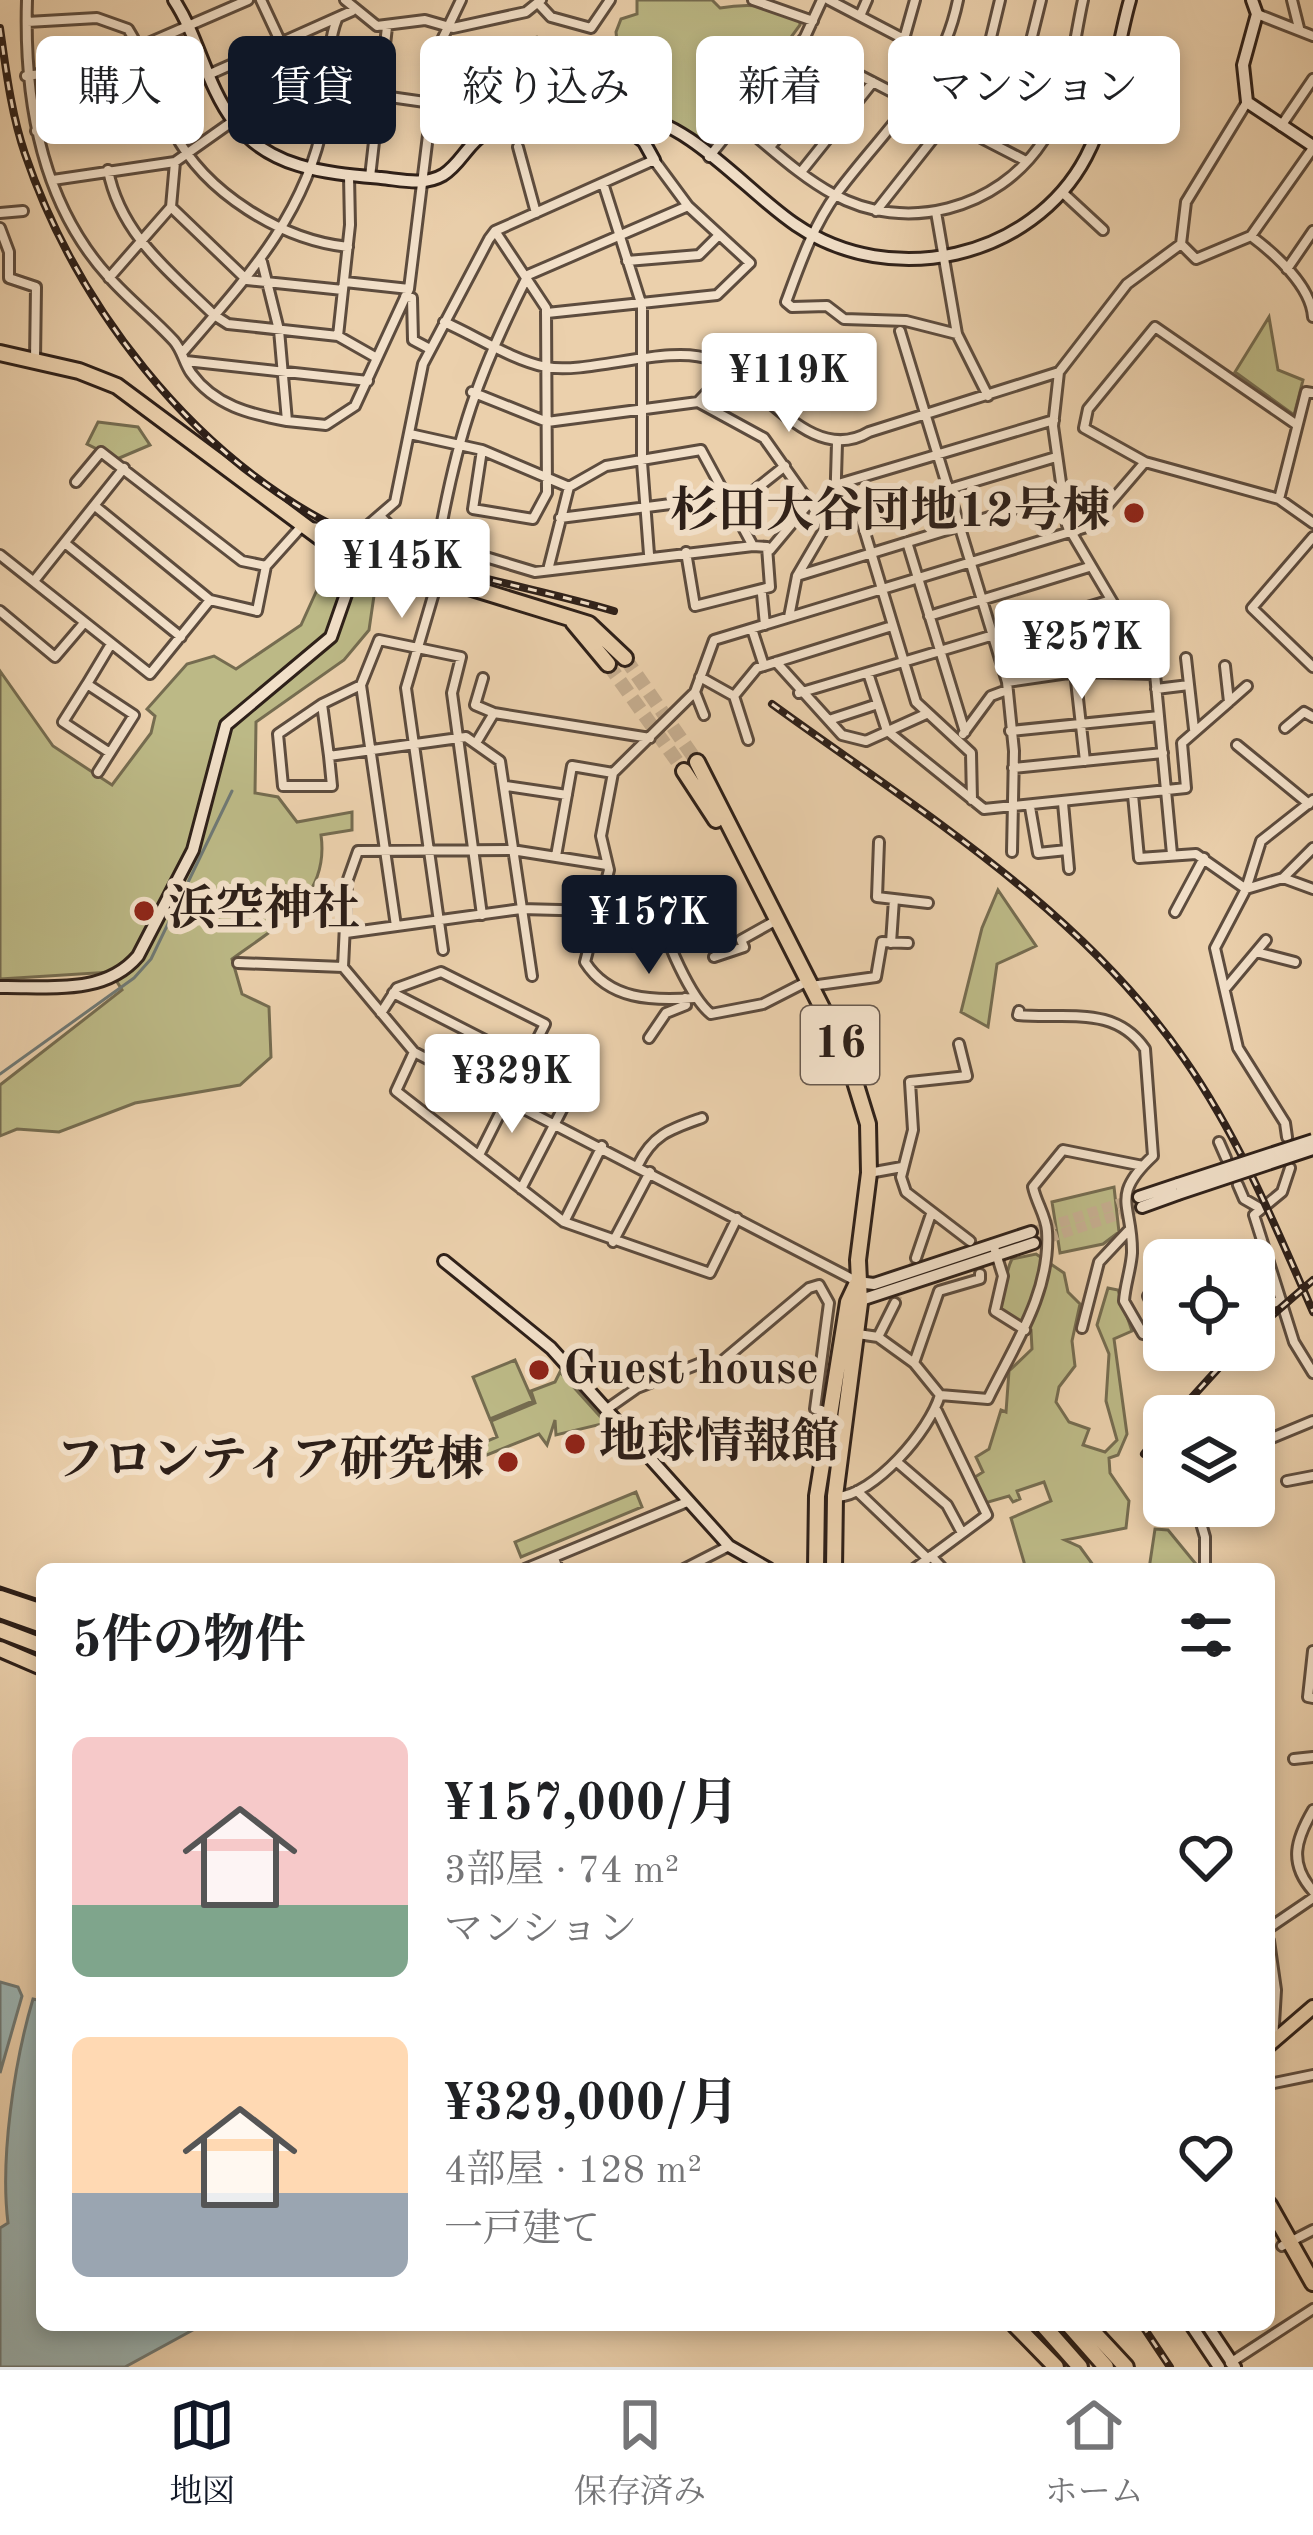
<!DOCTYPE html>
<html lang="ja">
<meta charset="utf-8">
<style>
body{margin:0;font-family:"Old Standard TT","Noto Serif JP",serif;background:#f6f6f6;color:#202124;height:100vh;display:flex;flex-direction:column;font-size:45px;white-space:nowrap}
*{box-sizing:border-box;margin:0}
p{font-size:39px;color:#757577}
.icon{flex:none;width:66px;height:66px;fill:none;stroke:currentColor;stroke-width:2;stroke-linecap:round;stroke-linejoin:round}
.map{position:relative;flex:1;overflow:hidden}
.sheet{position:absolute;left:36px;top:1563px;width:1239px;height:768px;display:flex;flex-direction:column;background:#fff;border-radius:18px;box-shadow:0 6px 18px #0003}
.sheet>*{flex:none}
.top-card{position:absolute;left:36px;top:36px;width:1242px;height:108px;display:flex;gap:24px}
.tools{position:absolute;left:1143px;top:1239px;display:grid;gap:24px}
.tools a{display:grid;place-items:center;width:132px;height:132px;border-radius:18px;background:#fff;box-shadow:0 6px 18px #0003;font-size:60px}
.price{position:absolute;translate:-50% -102px;padding:0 27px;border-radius:12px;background:#fff;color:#222;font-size:39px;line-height:78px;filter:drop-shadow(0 3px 6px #0008)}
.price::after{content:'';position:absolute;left:50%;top:72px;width:36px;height:27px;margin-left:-18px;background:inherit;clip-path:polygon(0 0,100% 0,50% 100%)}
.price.current{background:#111827;color:#fff}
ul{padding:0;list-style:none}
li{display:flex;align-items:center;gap:36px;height:300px;padding:0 36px}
li span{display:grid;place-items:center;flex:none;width:336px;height:240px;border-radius:18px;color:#555}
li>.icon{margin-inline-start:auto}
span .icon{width:144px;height:144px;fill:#fffc;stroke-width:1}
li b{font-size:51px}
h2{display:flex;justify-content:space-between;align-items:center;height:144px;padding:0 36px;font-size:51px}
.pill{padding:0 42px;border-radius:18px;background:#fff;box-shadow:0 6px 18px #0003;font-size:42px;line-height:108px}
.pill.current{background:#111827;color:#fff}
.menu{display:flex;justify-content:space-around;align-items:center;height:168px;border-top:3px solid #e0e0e0;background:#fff;font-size:33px;color:#757577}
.menu a{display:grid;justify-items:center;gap:6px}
.menu .current{color:#111827}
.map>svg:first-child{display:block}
.green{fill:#bcb986;stroke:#756c50;stroke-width:3}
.water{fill:#9bb4b3;stroke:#6f7975;stroke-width:3}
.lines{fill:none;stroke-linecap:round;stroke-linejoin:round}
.stream{stroke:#6f7975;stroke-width:3}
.street-tunnel{stroke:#c5ad8f;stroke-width:8;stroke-dasharray:8 4;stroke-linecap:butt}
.secondary-tunnel{stroke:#c5ad8f;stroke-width:10;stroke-dasharray:10 5;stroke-linecap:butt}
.highway-tunnel{stroke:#c5ad8f;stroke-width:14;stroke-dasharray:14 7;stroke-linecap:butt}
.street-casing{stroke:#5d4c3e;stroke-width:14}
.secondary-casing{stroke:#2e2019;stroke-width:16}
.primary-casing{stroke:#2e2019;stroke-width:18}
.highway-casing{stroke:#2e2019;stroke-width:20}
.street{stroke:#f2e0c9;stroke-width:8}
.secondary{stroke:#f2e0c9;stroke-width:10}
.primary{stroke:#ebd0ac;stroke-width:12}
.highway{stroke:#ebd0ac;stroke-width:14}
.tram{stroke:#2e2019;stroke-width:3}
.rail-casing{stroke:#2e2019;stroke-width:8}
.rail{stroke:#f2e0c9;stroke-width:3;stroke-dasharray:9;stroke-linecap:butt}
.secondary-bridge-casing{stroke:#2e2019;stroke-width:16;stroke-linecap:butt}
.secondary-bridge{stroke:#f2e0c9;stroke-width:10}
.poi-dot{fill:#8f2418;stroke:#f2e0c9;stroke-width:4.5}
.labels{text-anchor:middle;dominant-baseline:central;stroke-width:12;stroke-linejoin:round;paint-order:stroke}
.shield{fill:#f2e0c9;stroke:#695a4e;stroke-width:3}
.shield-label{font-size:45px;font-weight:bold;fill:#2e2019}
.poi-label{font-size:48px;font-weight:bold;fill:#2e2019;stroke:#f2e0c9;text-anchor:start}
</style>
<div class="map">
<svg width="1313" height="2367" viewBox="0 0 1313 2367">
<rect width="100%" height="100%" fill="#ebd0ac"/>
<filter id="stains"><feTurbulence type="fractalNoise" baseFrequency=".00167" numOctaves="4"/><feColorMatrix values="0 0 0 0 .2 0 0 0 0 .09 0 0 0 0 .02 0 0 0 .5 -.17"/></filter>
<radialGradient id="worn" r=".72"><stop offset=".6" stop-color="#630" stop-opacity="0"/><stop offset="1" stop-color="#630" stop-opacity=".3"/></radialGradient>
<path class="green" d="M 637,0 L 712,0 L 720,8 C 747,3 775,5 800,18 L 800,25 L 712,145 L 641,105 L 509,118 L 470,133 C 458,113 452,76 463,56 L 537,37 L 557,51 L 614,65 L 619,61 L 616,32 L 621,19 L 637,14 Z
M 1269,317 L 1278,370 L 1303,380 L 1294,415 L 1235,372 Z
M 98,422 L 138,427 L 150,445 L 117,459 L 87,444 Z
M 331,559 L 377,575 L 369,630 L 344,660 L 256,722 L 255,793 L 278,797 L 297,822 L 352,812 L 352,830 L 321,835 C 330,899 277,926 232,959 L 242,994 L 269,1007 L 271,1057 L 240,1085 L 135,1103 L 59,1132 L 17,1129 L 0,1136 L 0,1085 L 122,990 L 111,972 L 0,979 L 0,671 L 53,746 L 112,785 L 151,733 L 155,716 L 147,709 L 187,664 L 214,656 L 236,669 L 301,625 Z
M 998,890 L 1036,946 L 997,964 L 988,1027 L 961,1012 L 982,928 Z
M 1114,1187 L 1119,1232 L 1103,1244 L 1060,1253 L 1052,1202 Z
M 1036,1254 L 1064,1273 L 1068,1292 L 1080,1304 L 1072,1341 L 1075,1366 L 1059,1387 L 1056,1402 L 1069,1422 L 1089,1429 L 1083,1445 L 1105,1452 L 1117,1440 L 1106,1401 L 1109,1354 L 1097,1325 L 1108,1288 L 1118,1290 L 1132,1331 L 1114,1339 L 1127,1434 L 1118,1455 L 1109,1458 L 1110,1473 L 1129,1501 L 1126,1528 L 1065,1540 L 1080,1547 L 1096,1569 L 1026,1569 L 1011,1518 L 1051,1501 L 1044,1482 L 1017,1491 L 1020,1499 L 1013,1502 L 1009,1496 L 985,1503 L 975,1477 L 983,1472 L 976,1457 L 989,1449 L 1001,1410 L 1006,1412 L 1009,1371 L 1032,1349 L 1031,1330 L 1002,1315 L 998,1306 C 1007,1290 1004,1274 1012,1259 Z
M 515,1360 L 533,1401 L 490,1419 L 473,1377 Z
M 560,1372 L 606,1423 L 556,1435 L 555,1420 L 547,1445 L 539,1434 L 452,1469 L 447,1458 L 497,1437 L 491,1421 L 535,1403 L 531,1391 L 555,1382 Z
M 636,1492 L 642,1507 L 521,1557 L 515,1542 Z
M 1155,1529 L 1168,1530 L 1200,1569 L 1149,1569 Z"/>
<path class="water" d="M 0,1982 L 18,1987 L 22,1996 L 0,2073 Z
M 33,1999 L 42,2001 L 42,2325 L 202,2325 L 125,2367 L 0,2367 L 0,2228 L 8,2223 C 0,2159 14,2063 33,1999 Z"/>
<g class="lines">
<path class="stream" d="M 0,1074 L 134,978 L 151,959 L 232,791"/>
<path class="street-tunnel" d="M 895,1303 L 916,1258"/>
<path class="secondary-tunnel" d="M 1031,1232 L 1139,1197
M 1034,1243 L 1142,1207"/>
<path class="highway-tunnel" d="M 625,658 L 697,762
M 608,664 L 684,771"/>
<defs>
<path id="street" d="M 27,0 C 24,97 40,201 108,276 C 128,299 153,318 174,341 C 182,350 184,363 191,373 C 215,406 250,414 287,421
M 261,0 L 281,43
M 345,0 L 377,26 L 425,20 L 453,28 L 526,12 L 541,0
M 753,0 L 813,21
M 829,0 L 1053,117
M 1292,0 L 1299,28
M 538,3 L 551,17 L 591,28 L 610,0
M 1257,14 L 1313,36
M 860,16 L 867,0
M 27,22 L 97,18 L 128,29 C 148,61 158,98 174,132 C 205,193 282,240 348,247
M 904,39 L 915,0
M 799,44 L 1026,161
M 1072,49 L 1115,59
M 208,75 L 352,11
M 26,76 L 93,67 L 248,0
M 981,79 L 1000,0
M 327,88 L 432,103
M 1017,97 L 1041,0
M 738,122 C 769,146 798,175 833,194 C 905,234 998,210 1043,141 C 1069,101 1073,45 1083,0
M 1281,126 L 1313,79
M 36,131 L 116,115 L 159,97
M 518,147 L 536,213
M 770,147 L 837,64
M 709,157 L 805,37 L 822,0
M 108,170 C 120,234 170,272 214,315 L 228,324 L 338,336
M 801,172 L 873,82
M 349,176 L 350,225 L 338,336 L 375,357
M 370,177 L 387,27
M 53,180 L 175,162 L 233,121 L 327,80
M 603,183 L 642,306 L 642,462 L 649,554
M 1063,193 L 1103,230
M 171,207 L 247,280 L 343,290
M 876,211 L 947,121
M 936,212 L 957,334 L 988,396
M 0,213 L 23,211
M 0,228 L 9,252 L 9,278 L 36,287 L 35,360
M 1251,236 C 1275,254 1311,286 1313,317
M 1181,244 L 1196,259 L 1251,236 L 1313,148
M 627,261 L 699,255 L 719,235
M 262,262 L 279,330 L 287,421 L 326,425 L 355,406 L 409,289 L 439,46 L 461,0
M 1287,269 L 1313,231
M 109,278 L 171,207 L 175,162
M 345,282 L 409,289
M 405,297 L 412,298 L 413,340 L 430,349
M 444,322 C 476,336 512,360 546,367 C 589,375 671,343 712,360 C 762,381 810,467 869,432 L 1059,372 L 1127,284 L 1181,244 L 1186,202 L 1247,102
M 900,331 L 1007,682 L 1014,751 L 1012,852
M 957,334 L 906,321 L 844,319 L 827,306 L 792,307 L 786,302 C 800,264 813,226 837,193 C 886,127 941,84 958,0
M 182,353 C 243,282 306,216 324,119 C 330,87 325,50 337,19
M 186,361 L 368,381
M 1059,372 L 1053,426 L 1067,525 L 1155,674 L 1172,854
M 472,392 L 547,422 L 698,402 L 727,371
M 698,402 L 764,438 L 826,526 L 1056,457
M 1297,425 L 1155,327 L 1088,409 L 1084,428 L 1145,462 L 1279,499 L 1313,523
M 410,434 L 482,450 L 569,487
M 482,450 L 473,509 L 533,519 L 547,493 L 546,308 L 495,231
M 76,482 L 101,452 L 242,561 L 266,566
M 835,485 L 1054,420
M 1279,499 L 1306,392 L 1313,393
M 95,506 L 210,600 L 257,611 L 266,566 L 301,527 L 329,528 L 352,538
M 732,508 L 785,466
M 860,516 L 916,702 L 971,753 L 972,800
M 381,517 L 393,529 L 535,572 L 753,546 L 767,547 L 770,587 L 695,606 L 686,552
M 560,518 L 726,497
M 366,527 L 395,502 L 423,364 L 489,239 L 495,231 L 654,160 L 688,206 L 750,263 L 717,295 L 547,313
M 1313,537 L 1252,608 L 1313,667
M 907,542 L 965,732
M 66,544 L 181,637
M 438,544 C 457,435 478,374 528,275 L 688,206
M 770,550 L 810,502
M 0,555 L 150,674 L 210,600
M 548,570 L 569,487 L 606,466 L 701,450 L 753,546
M 797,576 L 1061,495
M 438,579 L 406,688 L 443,950
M 34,581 L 124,468
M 762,594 L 765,625
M 0,611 L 55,657 L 84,623
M 929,616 L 1089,567
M 789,617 L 797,576 L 835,511 L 837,443
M 752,629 L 764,666
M 1037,656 L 1035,647 L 1124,620
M 1186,658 L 1194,729
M 776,662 L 842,735 L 866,741 L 926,714
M 1075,672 L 1085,761
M 868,673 L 887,731
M 700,677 L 734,696 L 757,668 L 892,626
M 483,678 L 475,705 L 494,713
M 1007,682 L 1075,672 L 1155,674
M 87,684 L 63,722 L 110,753
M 361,685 L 322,704 L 329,756 L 466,737 L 500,761 L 532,976
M 1156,689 L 1189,685
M 695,692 L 704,715
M 799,693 L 1111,600
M 734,696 L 748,740
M 1230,701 L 1247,686
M 322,704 L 278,734 L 283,786 L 332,786 L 329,756
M 829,720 L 878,704
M 1285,728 L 1304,712 L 1313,717
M 1010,731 L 1159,716
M 890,733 L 984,809 L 1186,788 L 1182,743 L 1229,702 L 1225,666
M 963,734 L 991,696 L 1007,690
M 476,743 L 494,713 L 650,738
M 1237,745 L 1309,804
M 1013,768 L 1163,753
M 98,772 L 134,715 L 87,684 L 111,644
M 506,786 L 567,795
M 1133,795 L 1139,858 L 1196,854 L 1246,889 L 1283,878 L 1313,848
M 1063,803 L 1069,869
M 1030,807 L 1038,853 L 1067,850
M 879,842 L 877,897 L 928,903
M 556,856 L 572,766 L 613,773
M 607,865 L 512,850 L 358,851 L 347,882 L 343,967 L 414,1052 L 856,1281
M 1283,878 L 1313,889
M 662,912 C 662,937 692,999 711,1014 L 763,1004 L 808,981
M 1175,912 L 1204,858
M 396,926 L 361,685 L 379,640 L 461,657 L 452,693 L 482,915
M 346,933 L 521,909 L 598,911
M 891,943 L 894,899
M 1256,952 L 1295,962
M 714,957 L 744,947 L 741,940 L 775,921
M 238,963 L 343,967
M 811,986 L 876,977 L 882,942 L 908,943
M 1225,989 L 1266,940
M 393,993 L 526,1061
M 694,998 C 652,1001 609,1000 585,962 L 609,870 L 601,836 L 613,773 L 695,692 L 714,640 L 1090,526 L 1145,462
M 1019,1011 L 1018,1015 C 1065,1020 1114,1004 1145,1049 L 1153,1156 C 1109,1197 1133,1204 1132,1253 C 1131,1269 1125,1285 1124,1301 L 1143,1334 L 1164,1339
M 381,1013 L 397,988 L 441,972 L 545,1024 L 479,1155
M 649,1038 L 666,1013 L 686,1005 L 685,998
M 959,1044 L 967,1076 L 910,1082 L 913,1130 L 901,1177 L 906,1192 L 970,1241
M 414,1052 L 396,1091 L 564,1222 L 710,1273 L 737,1218
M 1287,1137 L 1285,1123 L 1238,1048 L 1215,948 L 1246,889 L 1261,841 L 1313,800
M 1219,1142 L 1226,1158
M 638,1165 C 653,1134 671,1129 702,1118
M 1290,1168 L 1282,1192 L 1254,1215 L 1294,1342 L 1313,1373
M 869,1173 L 902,1167
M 1238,1185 L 1244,1199 L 1258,1207
M 521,1189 L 567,1100 L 561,1085
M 564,1222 L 602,1146
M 613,1242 L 650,1172
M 993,1244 L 1003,1276 L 995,1311 L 1025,1330
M 916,1258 L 931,1214
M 1254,1265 L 1269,1262
M 1148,1296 L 1164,1330
M 1254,1311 L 1280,1300
M 1082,1328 L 1099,1262 L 1128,1231
M 858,1334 L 878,1337 L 895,1303
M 878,1337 L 914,1363 L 940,1395
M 914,1363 L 939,1291 L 980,1279 L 980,1274
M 607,1409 L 637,1388 L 706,1361 L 714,1368 L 809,1288 L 819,1285 L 829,1303 L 815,1409 L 821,1410
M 1267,1440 L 1313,1421
M 897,1462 L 947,1505 L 961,1531
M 1287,1481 L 1313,1476
M 857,1491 L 927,1558
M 836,1497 C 874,1496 930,1430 940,1395 L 988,1399 C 1013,1347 1051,1293 1047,1231 C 1046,1216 1036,1202 1033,1187 L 1063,1150 L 1143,1166
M 1196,1506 L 1205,1537 L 1205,1569
M 931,1556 L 943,1569
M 554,1558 L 558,1569
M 525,1569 L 687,1502
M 684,1569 L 729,1546
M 914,1569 L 987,1515 L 937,1411
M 1313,1651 L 1308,1697 L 1313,1698
M 1294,1759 L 1313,1757
M 1313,1810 C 1296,1839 1288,1863 1313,1891
M 1269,1928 L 1313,1898
M 1269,1941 L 1276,1990 L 1273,2041
M 1269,2084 L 1313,2075
M 1282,2246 L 1313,2230
M 1230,2363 L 1313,2309"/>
<path id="secondary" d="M 174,0 C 199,38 206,85 234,122 C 270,169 326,173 381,178 C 402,180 424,186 443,175 C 464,162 470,135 497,129 C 517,124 540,129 560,126 C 584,123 607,114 632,116 C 688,119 749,194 796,225 C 891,290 1032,259 1086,157 C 1112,108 1115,52 1130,0
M 1252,0 L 1257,14 L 1243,65 L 1247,102 L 1313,146
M 613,118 L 644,142 L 654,160
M 0,987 C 48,986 104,996 138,956 L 193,850 L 226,725 L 331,637 L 359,557
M 1139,1197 L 1178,1184
M 1142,1207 L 1178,1194
M 444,1261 L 551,1348 L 729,1546 L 769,1569
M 857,1282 L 874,1284 L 1031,1232
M 855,1302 L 1034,1243
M 1191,2325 L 1219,2367
M 1207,2325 L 1235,2367"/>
<path id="primary" d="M 1269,2045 L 1313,2007"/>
<path id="highway" d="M 0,353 L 79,371 L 117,386 L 329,544 L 589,624 L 625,658
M 573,622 L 608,664
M 697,762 L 848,1059 L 868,1124 L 869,1173 L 858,1260 L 860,1303 L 835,1496 L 834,1569
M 684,771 L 716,820
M 816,1569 L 817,1496 L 848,1302 L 856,1285
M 0,1598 L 42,1612
M 0,1610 L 42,1625
M 0,1630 L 42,1646
M 0,1649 L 42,1667
M 1269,2205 L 1313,2283
M 1015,2325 L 1056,2367
M 1043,2325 L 1080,2367
M 1069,2325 L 1106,2367
M 1087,2325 L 1126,2367"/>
</defs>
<use href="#street" class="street-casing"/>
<use href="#secondary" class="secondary-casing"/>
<use href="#primary" class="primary-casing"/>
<use href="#highway" class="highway-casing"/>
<use href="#street" class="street"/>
<use href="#secondary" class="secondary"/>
<use href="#primary" class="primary"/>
<use href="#highway" class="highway"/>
<path class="tram" d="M 0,1587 L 42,1601"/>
<defs>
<path id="rail" d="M 0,28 C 6,70 11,113 25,154 C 76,304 190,453 334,526 C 419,570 522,584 614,611
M 772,704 C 918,810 1081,909 1185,1060 C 1239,1138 1275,1225 1313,1312
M 1254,1331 L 1313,1280
M 1175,1416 L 1235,1350
M 1144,1454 L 1164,1428
M 1142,2325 L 1170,2367"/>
</defs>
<use href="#rail" class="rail-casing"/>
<use href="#rail" class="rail"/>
<defs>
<path id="secondary-bridge" d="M 1178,1184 L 1313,1140
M 1178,1194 L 1313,1149"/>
</defs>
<use href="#secondary-bridge" class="secondary-bridge-casing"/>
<use href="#secondary-bridge" class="secondary-bridge"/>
</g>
<g class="poi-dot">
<circle cx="1134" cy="513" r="12"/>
<circle cx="144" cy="911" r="12"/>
<circle cx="539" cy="1370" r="12"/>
<circle cx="575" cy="1444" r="12"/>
<circle cx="508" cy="1462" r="12"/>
</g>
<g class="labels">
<rect class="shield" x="801" y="1006" width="78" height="78" rx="9"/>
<g class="shield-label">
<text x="840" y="1045">16</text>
</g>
<g class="poi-label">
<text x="1110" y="513" text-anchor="end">杉田大谷団地12号棟</text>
<text x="168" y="911">浜空神社</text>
<text x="563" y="1370">Guest house</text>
<text x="599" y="1444">地球情報館</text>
<text x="484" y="1462" text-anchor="end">フロンティア研究棟</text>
</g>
</g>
<rect width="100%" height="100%" filter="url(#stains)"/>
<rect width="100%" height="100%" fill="url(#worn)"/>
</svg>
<div class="tools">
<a><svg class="icon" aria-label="locate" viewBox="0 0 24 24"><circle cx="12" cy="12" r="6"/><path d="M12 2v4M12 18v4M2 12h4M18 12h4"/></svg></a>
<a><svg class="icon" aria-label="layers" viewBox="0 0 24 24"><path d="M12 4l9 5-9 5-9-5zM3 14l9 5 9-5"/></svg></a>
</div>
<b class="price" style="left:789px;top:435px">¥119K</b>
<b class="price" style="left:402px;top:621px">¥145K</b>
<b class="price" style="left:1082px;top:702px">¥257K</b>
<b class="price current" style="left:649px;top:977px">¥157K</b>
<b class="price" style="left:512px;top:1136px">¥329K</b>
<div class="top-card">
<a class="pill">購入</a>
<a class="pill current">賃貸</a>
<a class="pill">絞り込み</a>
<a class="pill">新着</a>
<a class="pill">マンション</a>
</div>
<section class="sheet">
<h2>5件の物件<svg class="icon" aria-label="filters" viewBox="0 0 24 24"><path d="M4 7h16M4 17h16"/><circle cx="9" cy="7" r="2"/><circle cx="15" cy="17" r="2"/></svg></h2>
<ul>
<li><span style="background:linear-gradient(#f6c9c9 70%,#7fa58c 0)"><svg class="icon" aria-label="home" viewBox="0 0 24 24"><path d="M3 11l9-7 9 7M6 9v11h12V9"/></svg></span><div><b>¥157,000/月</b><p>3部屋 · 74 m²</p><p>マンション</p></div><svg class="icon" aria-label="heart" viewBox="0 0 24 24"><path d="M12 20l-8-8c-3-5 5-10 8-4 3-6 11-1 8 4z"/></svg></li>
<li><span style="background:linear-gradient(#ffd9b3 65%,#9aa5b1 0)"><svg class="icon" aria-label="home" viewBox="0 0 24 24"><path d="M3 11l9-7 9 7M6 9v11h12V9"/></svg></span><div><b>¥329,000/月</b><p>4部屋 · 128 m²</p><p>一戸建て</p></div><svg class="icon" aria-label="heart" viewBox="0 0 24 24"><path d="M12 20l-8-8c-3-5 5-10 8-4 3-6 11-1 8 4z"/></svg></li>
</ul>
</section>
</div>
<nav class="menu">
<a class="current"><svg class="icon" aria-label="map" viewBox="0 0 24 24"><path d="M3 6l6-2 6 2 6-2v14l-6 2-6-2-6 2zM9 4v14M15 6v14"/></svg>地図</a>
<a><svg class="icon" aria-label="saved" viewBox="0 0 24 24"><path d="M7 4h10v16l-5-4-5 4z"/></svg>保存済み</a>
<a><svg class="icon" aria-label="home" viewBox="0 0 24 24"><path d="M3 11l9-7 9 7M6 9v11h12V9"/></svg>ホーム</a>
</nav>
